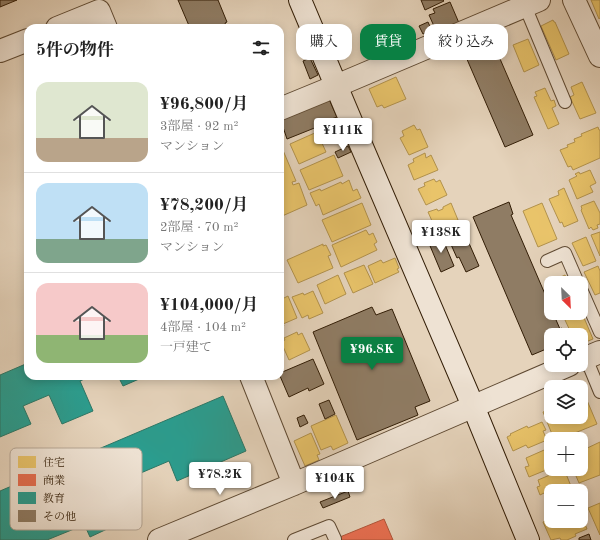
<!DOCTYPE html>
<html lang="ja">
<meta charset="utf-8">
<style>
body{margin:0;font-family:"Old Standard TT","Noto Serif JP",serif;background:#f6f6f6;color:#222;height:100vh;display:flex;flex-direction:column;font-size:15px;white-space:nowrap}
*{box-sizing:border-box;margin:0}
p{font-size:13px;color:#767676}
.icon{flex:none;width:22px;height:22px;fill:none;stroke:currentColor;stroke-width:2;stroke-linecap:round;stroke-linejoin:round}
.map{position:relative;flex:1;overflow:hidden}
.panel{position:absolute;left:24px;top:24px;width:260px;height:356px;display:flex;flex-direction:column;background:#fff;border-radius:12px;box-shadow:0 2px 10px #0003}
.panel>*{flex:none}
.banner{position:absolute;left:296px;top:24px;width:244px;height:36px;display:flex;gap:8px}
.needle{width:26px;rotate:156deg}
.controls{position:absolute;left:544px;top:276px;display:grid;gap:8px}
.controls a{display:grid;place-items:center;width:44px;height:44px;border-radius:8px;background:#fff;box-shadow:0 2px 10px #0003;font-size:20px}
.price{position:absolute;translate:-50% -34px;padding:0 9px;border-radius:4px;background:#fff;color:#222;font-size:13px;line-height:26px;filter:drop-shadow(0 1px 2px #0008)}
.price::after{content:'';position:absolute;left:50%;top:24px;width:12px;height:9px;margin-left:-6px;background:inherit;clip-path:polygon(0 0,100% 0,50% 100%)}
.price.current{background:#0b8043;color:#fff}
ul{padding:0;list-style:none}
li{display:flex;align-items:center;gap:12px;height:100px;padding:0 12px}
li+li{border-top:1px solid #e0e0e0}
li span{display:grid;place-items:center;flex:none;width:112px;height:80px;border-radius:12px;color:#555}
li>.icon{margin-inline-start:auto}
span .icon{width:48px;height:48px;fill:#fffc;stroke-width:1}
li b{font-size:17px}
h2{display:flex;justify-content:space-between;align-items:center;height:48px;padding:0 12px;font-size:17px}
.pill{padding:0 14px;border-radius:12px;background:#fff;box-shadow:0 2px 10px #0003;font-size:14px;line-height:36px}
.pill.current{background:#0b8043;color:#fff}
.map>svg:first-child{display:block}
.homes{fill:#e9c46a;stroke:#b2924c}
.shops{fill:#e76f51;stroke:#b1563a}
.schools{fill:#2a9d8f;stroke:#2c7766}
.building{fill:#8f7c64;stroke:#321d06}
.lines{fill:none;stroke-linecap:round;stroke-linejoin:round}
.lane-casing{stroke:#5f4a33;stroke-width:14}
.street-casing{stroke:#5f4a33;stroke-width:24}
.secondary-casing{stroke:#321d06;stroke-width:24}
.lane{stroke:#eee2d3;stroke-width:12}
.street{stroke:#eee2d3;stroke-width:22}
.secondary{stroke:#eee2d3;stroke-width:22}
.key{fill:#eee2d3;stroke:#b6a796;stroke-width:1}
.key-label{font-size:11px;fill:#321d06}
</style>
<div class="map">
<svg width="600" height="540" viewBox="0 0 600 540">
<rect width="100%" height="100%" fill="#e5d3bb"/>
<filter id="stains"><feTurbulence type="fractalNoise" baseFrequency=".005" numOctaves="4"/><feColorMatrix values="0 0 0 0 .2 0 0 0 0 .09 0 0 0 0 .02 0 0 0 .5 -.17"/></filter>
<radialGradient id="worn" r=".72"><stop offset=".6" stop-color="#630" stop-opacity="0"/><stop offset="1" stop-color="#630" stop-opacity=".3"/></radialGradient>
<path class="homes" d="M 591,0 L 600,0 L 600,18 L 599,19 Z
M 553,20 L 554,22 L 555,22 L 569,54 L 556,60 L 541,26 Z
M 528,39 L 539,65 L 524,72 L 513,45 Z
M 396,77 L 406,99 L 384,108 L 382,105 L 377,107 L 369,89 Z
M 582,82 L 596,113 L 580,119 L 570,97 L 574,95 L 571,87 Z
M 545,88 L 551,101 L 554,100 L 556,106 L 552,108 L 559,124 L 548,129 L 534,97 L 537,96 L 535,92 Z
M 414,125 L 417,130 L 420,129 L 428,147 L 409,155 L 400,138 L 404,136 L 402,131 Z
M 598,127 L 599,130 L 600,130 L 600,158 L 573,170 L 571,166 L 568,167 L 560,150 L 568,147 L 567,145 L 575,142 L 574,139 L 582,136 L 581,134 Z
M 317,132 L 326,152 L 299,164 L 290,144 Z
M 282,148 L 296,181 L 292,182 L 293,185 L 299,183 L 307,205 L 280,217 L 280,149 Z
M 425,153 L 426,158 L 431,155 L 438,170 L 414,180 L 408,165 L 414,162 L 413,159 Z
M 334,155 L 343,176 L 309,190 L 300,170 Z
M 590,170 L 596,183 L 590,186 L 593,192 L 577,199 L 569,180 L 577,176 L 575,174 L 579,172 L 580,174 Z
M 434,179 L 436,182 L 440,180 L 447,195 L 426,205 L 418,189 L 425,186 L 424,183 Z
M 349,180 L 353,191 L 357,189 L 361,198 L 323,215 L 319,204 L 316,206 L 310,193 L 320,189 L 321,191 L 341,182 L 342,184 Z
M 564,188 L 578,221 L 564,227 L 562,222 L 560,223 L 549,199 L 559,195 L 558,191 Z
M 594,201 L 600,213 L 600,224 L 597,225 L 598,228 L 593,230 L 591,227 L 589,229 L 581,210 L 582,209 L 581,206 Z
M 362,203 L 371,225 L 332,242 L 322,220 Z
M 451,203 L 458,220 L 436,230 L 428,212 L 437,209 L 438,211 L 443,209 L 443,207 Z
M 542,203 L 557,239 L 538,247 L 523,211 Z
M 366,230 L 369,235 L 373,233 L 377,242 L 374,244 L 377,250 L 341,267 L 332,245 Z
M 600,232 L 600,256 L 591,235 Z
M 586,237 L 596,261 L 583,266 L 572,243 Z
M 323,244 L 323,246 L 326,245 L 331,255 L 328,256 L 333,268 L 298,283 L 287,260 Z
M 395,258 L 399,268 L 397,269 L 399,272 L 375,283 L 368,266 L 381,260 L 383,263 Z
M 364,265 L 373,284 L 353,293 L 344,273 Z
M 598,266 L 600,271 L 600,293 L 595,295 L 584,272 Z
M 338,275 L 346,294 L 325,304 L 317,285 Z
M 565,275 L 569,283 L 551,283 L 551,290 L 548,283 Z
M 313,291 L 323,313 L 309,319 L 308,315 L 302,318 L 292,297 L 303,293 L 304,295 Z
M 288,296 L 297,318 L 283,324 L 284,326 L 280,328 L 280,300 Z
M 582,313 L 593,339 L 581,344 L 581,335 L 572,335 L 565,320 Z
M 297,332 L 298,335 L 302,333 L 310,350 L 289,360 L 281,342 L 285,340 L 284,338 Z
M 586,398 L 597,424 L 560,439 L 554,439 L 543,412 L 551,409 L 551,417 L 581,417 L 581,400 Z
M 336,415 L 348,443 L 333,450 L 331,446 L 321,450 L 311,426 Z
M 542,422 L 546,430 L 543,431 L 547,440 L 528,448 L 526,445 L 513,451 L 507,437 L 511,435 L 510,434 L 527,426 L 528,428 Z
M 311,433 L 320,454 L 317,455 L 319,460 L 305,466 L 294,441 Z
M 600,442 L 600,475 L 579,483 L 573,469 L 581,469 L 581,451 Z
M 551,447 L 551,468 L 529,477 L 525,467 L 529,466 L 526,458 Z
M 564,469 L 573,491 L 551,491 L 551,509 L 544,493 L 540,495 L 537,487 L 540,486 L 538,480 Z
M 600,503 L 600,535 L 588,508 Z
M 581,514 L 587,529 L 575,534 L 576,536 L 567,540 L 561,540 L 560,538 L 551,540 L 543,522 L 551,519 L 551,521 L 581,521 Z"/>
<path class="shops" d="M 384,519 L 393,540 L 333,540 L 335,539 Z"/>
<path class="schools" d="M 28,363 L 28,376 L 91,376 L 80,381 L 93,411 L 62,424 L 49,395 L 23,406 L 31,424 L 0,437 L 0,375 Z
M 118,376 L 146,376 L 123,386 Z
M 223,396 L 246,451 L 177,481 L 169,461 L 70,503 L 74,513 L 69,515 L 74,529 L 47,540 L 0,540 L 0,491 Z
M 109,498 L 120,523 L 90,537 L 76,506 L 82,503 L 84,509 Z"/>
<path class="building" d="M 0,0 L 17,0 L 0,7 Z
M 178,0 L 218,0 L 227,22 L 225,23 L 227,28 L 190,28 Z
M 421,0 L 443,0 L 444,1 L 425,10 Z
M 450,2 L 459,23 L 437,33 L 429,15 L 435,13 L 433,9 Z
M 428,22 L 432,31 L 423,34 L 419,26 Z
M 494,45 L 533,135 L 505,147 L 466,57 Z
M 310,58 L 318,75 L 310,79 L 303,61 Z
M 329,99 L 337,117 L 326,121 L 327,123 L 287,139 L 280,118 Z
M 348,146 L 351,152 L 338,158 L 335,152 Z
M 509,202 L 513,214 L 511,215 L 551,308 L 551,313 L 553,313 L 560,329 L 562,328 L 565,335 L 551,335 L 551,347 L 532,355 L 473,217 Z
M 461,225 L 479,266 L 466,272 L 459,257 L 457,258 L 449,240 L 450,239 L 447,231 Z
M 441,235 L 454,266 L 441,272 L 428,241 Z
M 372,307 L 376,315 L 392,309 L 430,401 L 415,407 L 418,415 L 357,440 L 313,332 Z
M 313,359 L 324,384 L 309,391 L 308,388 L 289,397 L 280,376 L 280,373 Z
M 329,400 L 335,414 L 325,419 L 319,404 Z
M 304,415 L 308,423 L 300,427 L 297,418 Z
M 348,491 L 350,497 L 323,508 L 320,502 Z
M 589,534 L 591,540 L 579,540 L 579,538 Z"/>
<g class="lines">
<defs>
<path id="lane" d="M 525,6 L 565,102
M 547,261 L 565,253 L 578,283
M 581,289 L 600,332
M 586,358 L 600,392
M 294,540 L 329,526 L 335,539"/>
<path id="street" d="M 574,0 L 600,56
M 57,28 L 99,11 L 106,28
M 0,51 L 28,40
M 280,109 L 336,86 L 539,0
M 581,360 L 600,352
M 251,376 L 294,484
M 159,540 L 294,484 L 569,365"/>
<path id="secondary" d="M 300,0 L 356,133 L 473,406 L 528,540"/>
</defs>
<use href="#lane" class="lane-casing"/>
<use href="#street" class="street-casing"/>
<use href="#secondary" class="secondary-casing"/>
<use href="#lane" class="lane"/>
<use href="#street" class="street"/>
<use href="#secondary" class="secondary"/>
</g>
<rect x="10" y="448" width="132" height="82" rx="6" class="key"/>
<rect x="18" y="456" width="18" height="12" fill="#e9c46a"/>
<rect x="18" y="474" width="18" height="12" fill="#e76f51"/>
<rect x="18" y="492" width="18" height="12" fill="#2a9d8f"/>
<rect x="18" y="510" width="18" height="12" fill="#8f7c64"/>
<g class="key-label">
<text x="43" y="466">住宅</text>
<text x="43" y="484">商業</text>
<text x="43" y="502">教育</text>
<text x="43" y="520">その他</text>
</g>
<rect width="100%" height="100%" filter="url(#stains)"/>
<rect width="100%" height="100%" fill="url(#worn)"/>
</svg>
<div class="controls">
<a><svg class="needle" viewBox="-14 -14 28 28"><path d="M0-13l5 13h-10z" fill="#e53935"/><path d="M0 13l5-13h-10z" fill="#767676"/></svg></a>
<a><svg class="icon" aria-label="locate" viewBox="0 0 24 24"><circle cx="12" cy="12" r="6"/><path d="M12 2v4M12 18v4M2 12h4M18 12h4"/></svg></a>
<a><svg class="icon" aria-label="layers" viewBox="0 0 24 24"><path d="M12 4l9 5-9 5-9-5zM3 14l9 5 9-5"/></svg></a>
<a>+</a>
<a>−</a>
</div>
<b class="price" style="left:343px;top:152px">¥111K</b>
<b class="price" style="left:441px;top:254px">¥138K</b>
<b class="price current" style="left:372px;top:371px">¥96.8K</b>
<b class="price" style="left:220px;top:496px">¥78.2K</b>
<b class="price" style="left:335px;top:500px">¥104K</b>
<div class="banner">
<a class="pill">購入</a>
<a class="pill current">賃貸</a>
<a class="pill">絞り込み</a>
</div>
<section class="panel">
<h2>5件の物件<svg class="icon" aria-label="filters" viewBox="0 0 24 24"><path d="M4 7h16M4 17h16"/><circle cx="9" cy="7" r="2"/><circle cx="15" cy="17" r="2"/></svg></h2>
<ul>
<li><span style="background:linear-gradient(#dfe7d0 70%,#b9a48a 0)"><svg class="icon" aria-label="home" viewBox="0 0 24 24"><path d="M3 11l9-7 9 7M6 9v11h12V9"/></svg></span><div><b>¥96,800/月</b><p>3部屋 · 92 m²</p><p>マンション</p></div></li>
<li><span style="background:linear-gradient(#bfe0f5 70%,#7fa58c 0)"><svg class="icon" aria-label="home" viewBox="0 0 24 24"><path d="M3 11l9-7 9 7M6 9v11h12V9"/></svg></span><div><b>¥78,200/月</b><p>2部屋 · 70 m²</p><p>マンション</p></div></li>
<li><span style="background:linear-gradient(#f6c9c9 65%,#8fb573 0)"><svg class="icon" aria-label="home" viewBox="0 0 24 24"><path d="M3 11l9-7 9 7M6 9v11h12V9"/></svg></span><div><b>¥104,000/月</b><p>4部屋 · 104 m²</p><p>一戸建て</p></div></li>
</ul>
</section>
</div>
